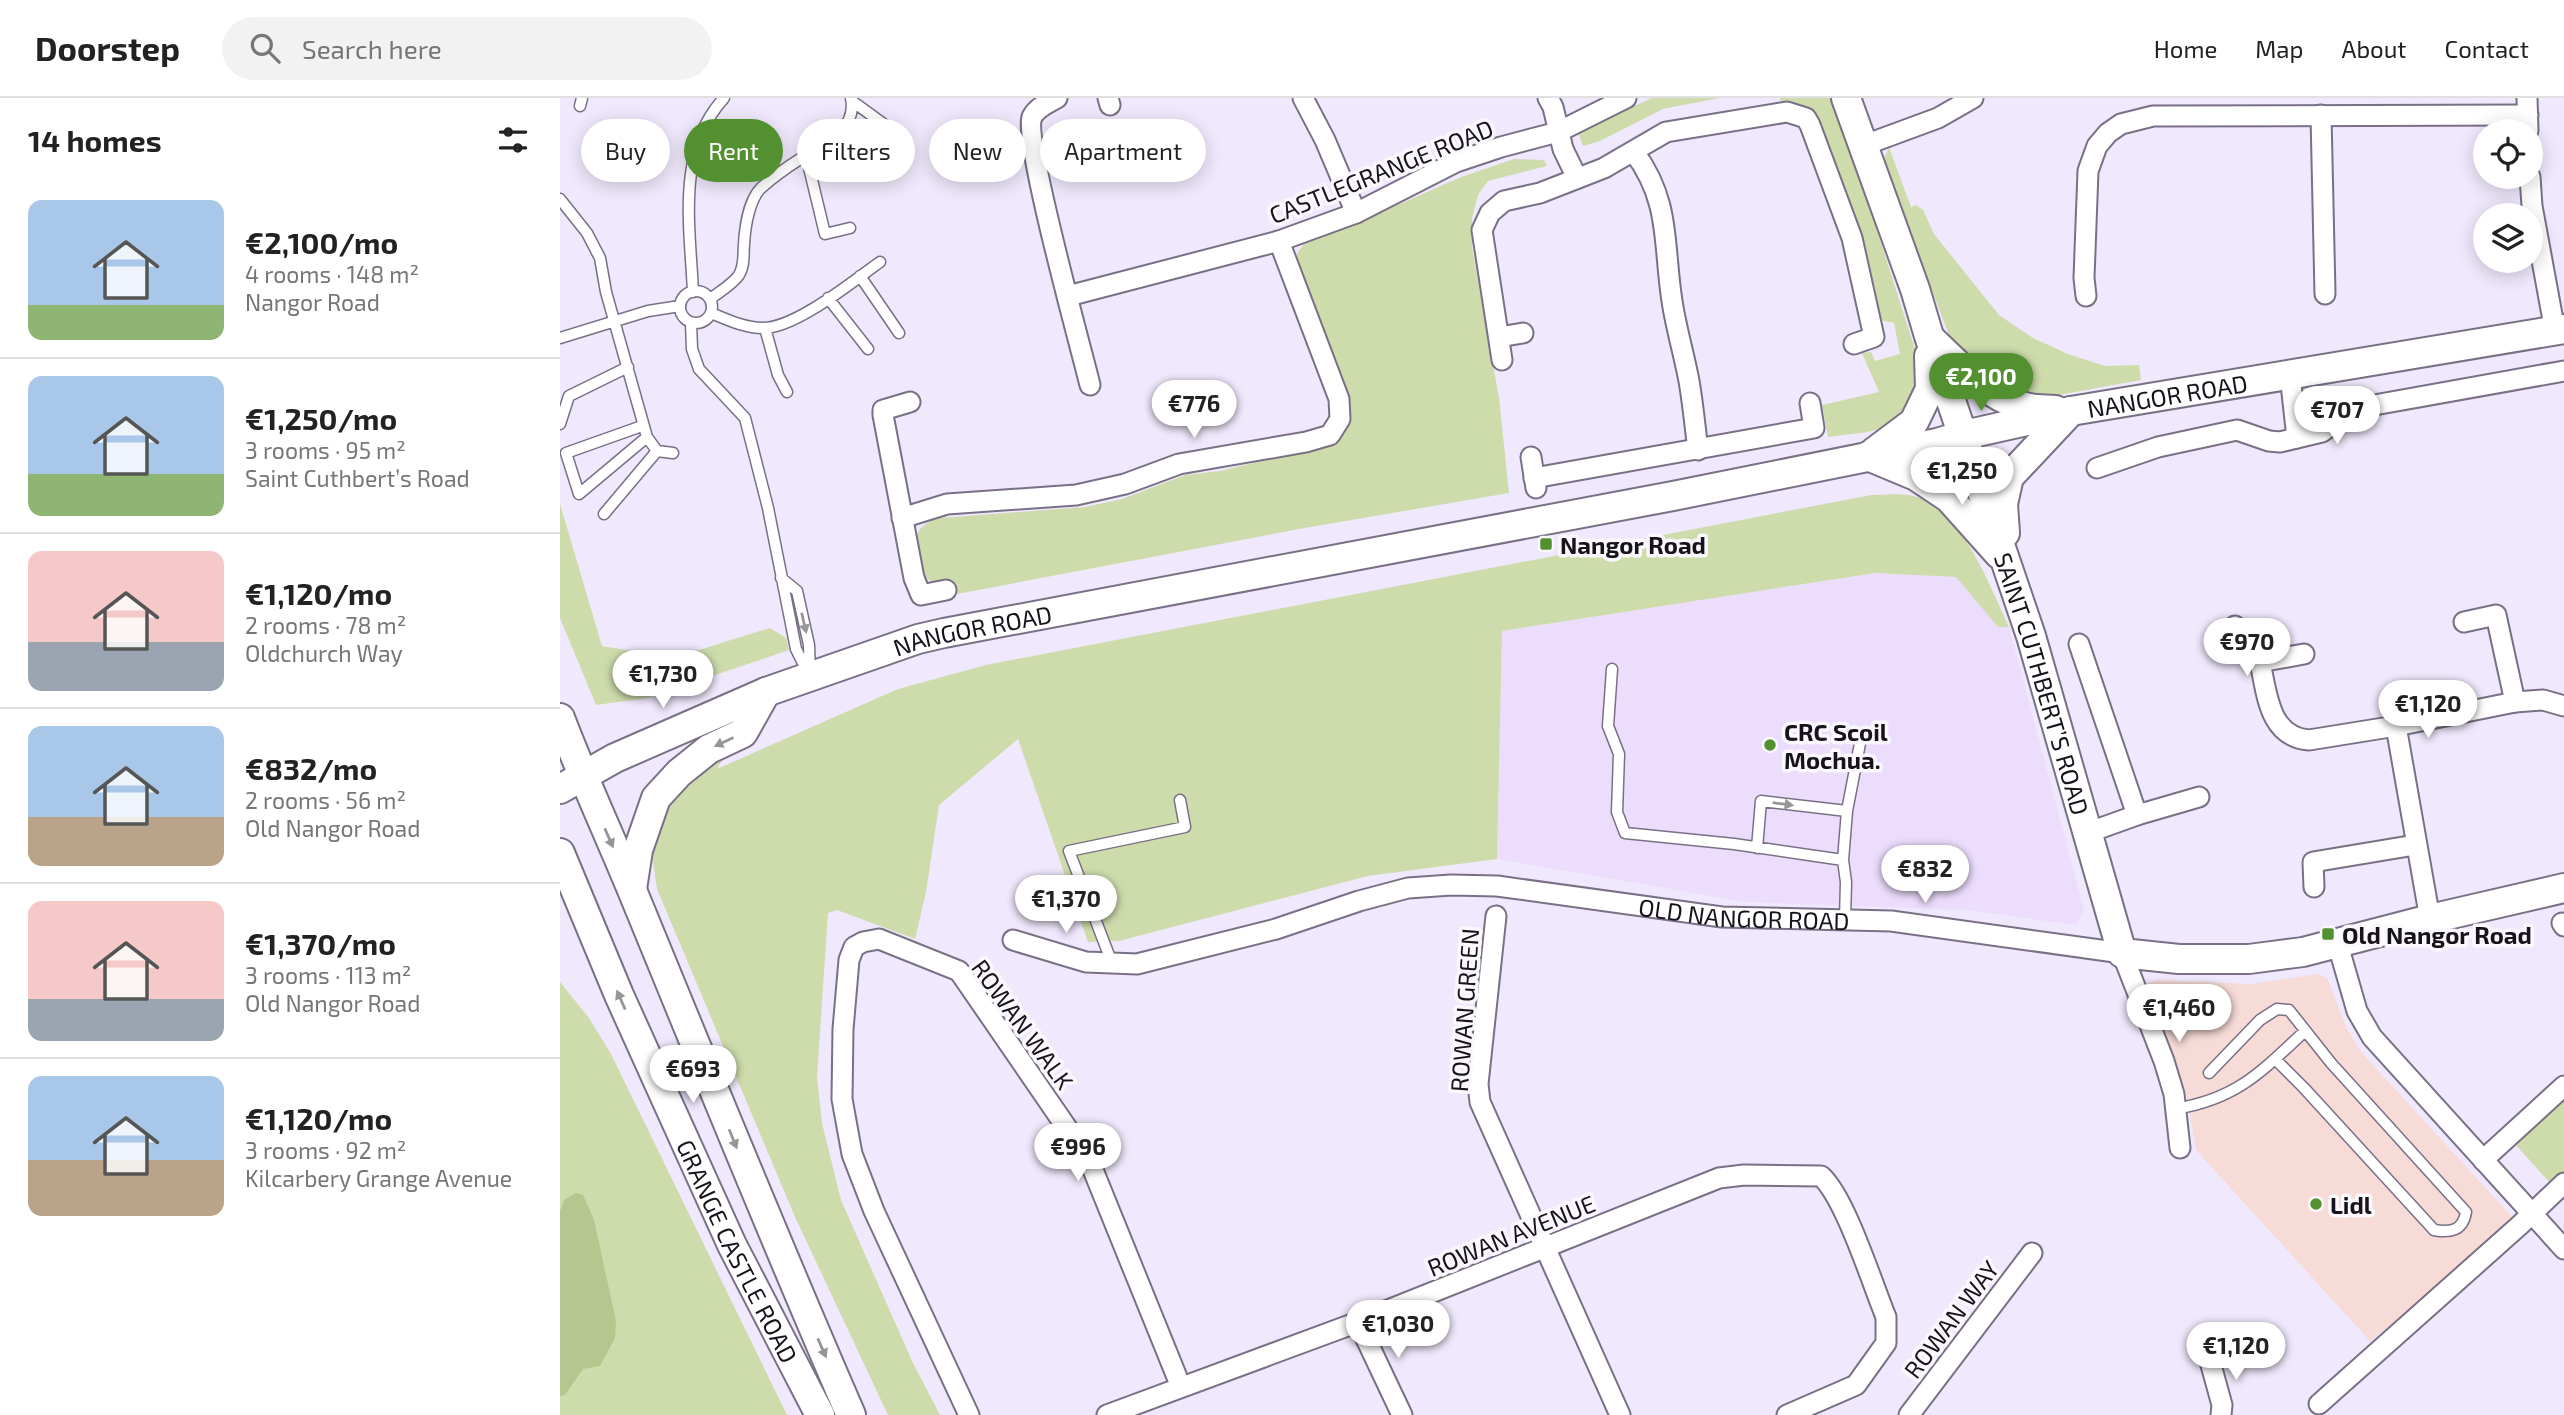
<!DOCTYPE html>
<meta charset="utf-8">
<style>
body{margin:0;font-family:"Exo 2",sans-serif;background:#f2f2f2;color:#222;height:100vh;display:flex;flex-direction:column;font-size:26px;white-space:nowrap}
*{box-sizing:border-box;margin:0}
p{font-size:23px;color:#767676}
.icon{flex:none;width:38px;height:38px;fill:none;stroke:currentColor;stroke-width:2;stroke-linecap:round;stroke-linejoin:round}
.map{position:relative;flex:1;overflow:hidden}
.sheet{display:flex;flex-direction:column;background:#fff;width:560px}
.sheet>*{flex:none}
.hud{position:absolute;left:21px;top:21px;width:665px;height:63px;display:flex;gap:14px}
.buttons{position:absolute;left:1913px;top:21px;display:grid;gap:14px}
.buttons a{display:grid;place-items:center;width:70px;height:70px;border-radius:50%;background:#fff;box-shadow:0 4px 18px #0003;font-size:35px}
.price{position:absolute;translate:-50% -60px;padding:0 16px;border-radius:24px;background:#fff;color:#222;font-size:23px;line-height:46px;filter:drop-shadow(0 2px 4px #0008)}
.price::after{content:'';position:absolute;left:50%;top:42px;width:21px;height:16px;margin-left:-10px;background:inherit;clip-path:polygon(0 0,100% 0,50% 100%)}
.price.on{background:#529030;color:#fff}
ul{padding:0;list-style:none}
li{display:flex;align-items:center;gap:21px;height:175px;padding:0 28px}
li+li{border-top:2px solid #e0e0e0}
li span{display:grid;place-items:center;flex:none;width:196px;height:140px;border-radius:14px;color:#555}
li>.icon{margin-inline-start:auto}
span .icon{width:84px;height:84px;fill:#fffc;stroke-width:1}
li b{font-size:30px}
h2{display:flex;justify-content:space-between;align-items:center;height:84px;padding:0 28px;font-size:30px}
.tag{padding:0 24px;border-radius:32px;background:#fff;box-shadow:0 4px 18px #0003;font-size:24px;line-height:63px}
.tag.on{background:#529030;color:#fff}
header{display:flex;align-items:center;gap:42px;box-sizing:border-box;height:98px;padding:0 35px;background:#fff;border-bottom:2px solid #e0e0e0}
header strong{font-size:33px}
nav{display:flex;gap:38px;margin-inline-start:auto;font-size:24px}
.search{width:490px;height:63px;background:#f2f2f2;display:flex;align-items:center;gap:18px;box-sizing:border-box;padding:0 24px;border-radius:38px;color:#767676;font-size:26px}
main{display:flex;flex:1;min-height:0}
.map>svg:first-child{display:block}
.commercial{fill:#f6dbd7}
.built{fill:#ecddfd}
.green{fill:#cedcac}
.forest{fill:#b7c58f}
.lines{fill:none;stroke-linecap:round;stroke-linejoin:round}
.lane-casing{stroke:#797086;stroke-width:13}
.street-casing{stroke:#797086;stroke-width:23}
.secondary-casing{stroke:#797086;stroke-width:32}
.lane{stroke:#fff;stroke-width:10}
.street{stroke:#fff;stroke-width:19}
.secondary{stroke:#fff;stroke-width:28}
.oneway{fill:#969598}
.poi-dot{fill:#529030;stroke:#faf8fd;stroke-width:2.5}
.labels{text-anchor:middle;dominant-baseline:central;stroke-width:7;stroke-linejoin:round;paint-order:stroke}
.street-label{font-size:24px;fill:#16131b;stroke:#faf8fd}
.poi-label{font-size:24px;font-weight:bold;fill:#16131b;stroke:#faf8fd;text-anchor:start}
</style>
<header>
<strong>Doorstep</strong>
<div class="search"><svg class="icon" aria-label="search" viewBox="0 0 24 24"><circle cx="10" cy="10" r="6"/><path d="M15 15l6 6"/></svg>Search here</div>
<nav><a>Home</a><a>Map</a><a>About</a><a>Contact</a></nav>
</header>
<main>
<section class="sheet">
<h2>14 homes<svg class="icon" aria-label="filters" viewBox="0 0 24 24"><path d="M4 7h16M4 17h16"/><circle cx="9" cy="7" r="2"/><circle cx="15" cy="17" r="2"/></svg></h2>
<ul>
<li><span style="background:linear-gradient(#a9c7e8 75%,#8fb573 0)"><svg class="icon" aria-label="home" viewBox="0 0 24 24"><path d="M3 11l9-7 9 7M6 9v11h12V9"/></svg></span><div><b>€2,100/mo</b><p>4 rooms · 148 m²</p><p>Nangor Road</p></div></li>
<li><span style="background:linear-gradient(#a9c7e8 70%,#8fb573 0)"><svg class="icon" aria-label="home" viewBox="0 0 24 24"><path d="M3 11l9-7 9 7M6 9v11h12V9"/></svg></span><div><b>€1,250/mo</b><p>3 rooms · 95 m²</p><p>Saint Cuthbert’s Road</p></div></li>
<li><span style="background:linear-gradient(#f6c9c9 65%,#9aa5b1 0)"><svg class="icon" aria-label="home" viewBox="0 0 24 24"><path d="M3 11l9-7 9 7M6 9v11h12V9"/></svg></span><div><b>€1,120/mo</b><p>2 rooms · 78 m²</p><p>Oldchurch Way</p></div></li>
<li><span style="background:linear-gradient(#a9c7e8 65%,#b9a48a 0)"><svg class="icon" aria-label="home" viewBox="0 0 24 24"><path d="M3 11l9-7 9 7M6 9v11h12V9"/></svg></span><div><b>€832/mo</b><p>2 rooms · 56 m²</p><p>Old Nangor Road</p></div></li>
<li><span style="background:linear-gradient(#f6c9c9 70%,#9aa5b1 0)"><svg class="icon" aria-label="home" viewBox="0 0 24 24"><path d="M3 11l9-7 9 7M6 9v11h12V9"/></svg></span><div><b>€1,370/mo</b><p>3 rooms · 113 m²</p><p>Old Nangor Road</p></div></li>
<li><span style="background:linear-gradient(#a9c7e8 60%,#b9a48a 0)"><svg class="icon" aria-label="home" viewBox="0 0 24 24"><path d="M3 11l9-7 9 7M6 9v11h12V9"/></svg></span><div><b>€1,120/mo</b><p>3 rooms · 92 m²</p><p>Kilcarbery Grange Avenue</p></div></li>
</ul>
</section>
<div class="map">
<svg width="2004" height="1317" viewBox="0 0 2004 1317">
<rect width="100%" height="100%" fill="#f0e8fc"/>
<path class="commercial" d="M 1758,876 L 1767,880 L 1787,931 L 1801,954 L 1953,1120 L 1882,1185 L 1810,1243 L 1636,1052 L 1626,994 L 1587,885 L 1598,882 L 1692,886 Z"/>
<path class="built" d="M 1315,475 L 1396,479 L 1438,528 L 1449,529 L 1524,812 L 1516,827 L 1408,812 L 1186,804 L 937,761 L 942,533 Z"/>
<path class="green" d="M 1092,0 L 1159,0 L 1103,11 L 1040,43 L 1023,48 L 1018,34 Z
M 1220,0 L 1271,0 L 1302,86 L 1363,276 C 1355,289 1355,304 1345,316 C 1328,336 1292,335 1268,339 L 1262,307 L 1319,294 L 1302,255 L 1311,254 L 1315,263 L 1340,256 L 1334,225 L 1320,222 L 1300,133 L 1259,22 L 1243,7 L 1221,3 Z
M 1329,49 L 1351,109 L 1356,107 L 1363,112 L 1374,136 L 1439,217 L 1473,240 L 1508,256 L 1545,268 L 1579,267 L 1581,282 L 1488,299 L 1446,292 L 1392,245 L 1323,63 Z
M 954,61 L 984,62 L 987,68 L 928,83 L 918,97 L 912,120 L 912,149 L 939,300 L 949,395 L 739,431 L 392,497 L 363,478 C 357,451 345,431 379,420 L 525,409 L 562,401 L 625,377 L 660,373 L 747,352 L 785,301 L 738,164 L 737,155 L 745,145 L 797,125 L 901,79 Z
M 1311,397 C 1326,397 1345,394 1360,400 C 1403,415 1431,491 1449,529 L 1438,529 L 1396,479 L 1315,475 L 942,533 L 937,761 L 808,778 L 559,843 L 528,844 L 458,641 L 379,707 L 366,794 L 355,841 L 277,812 L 268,815 L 257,979 L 262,1025 L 281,1102 L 352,1263 L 380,1317 L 328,1317 L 235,1119 L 97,791 L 91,751 L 98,725 L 117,693 L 168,652 L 157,671 L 338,591 L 426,567 Z
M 0,406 L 42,548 L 113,560 L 210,530 L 226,540 L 229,552 L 87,600 L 36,607 L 0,520 Z
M 0,884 L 29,920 L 51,956 L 227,1317 L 0,1317 Z
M 2004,999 L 2004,1075 L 1991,1086 L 1954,1045 Z"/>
<path class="forest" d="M 16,1095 L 23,1097 L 34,1122 L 56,1223 L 55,1240 L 40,1268 L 23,1271 L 5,1297 L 0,1298 L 0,1113 L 4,1102 Z"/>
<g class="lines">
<defs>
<path id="lane" d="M 292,3 L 336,35
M 20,8 L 22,0
M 282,32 L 313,54
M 246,57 L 265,136 L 290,130
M 0,101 L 27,135 L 40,160 L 46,194 L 87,339 L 97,353 L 113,355
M 300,178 L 339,235
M120 209a16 16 0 1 1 32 0a16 16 0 1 1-32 0Z
M 133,194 C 130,129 116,52 164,0
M 268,200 L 308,251
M 150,201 C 159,194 172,187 179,177 C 185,167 183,157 184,146 C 185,129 189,102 201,90 C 213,79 226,70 240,61 C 262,47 298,33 291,0
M 151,215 C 168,222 185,230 203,230 C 236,230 293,183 320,164
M 131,225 L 132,251 L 139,271 L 185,320 L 208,410 L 236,551 L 249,577
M 205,230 L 218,277 L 227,294
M 0,240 L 88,213 L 120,208
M 0,326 L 9,298 L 68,269
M 82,328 L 6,355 L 19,396 L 87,339
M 44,416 L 97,353
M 221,480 L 237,493 L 249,547 L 250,575
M 1052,571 L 1048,628 L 1059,656 L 1057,714 L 1065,735 L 1174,746 L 1283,762
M 1287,713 L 1302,635
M 1197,750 L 1201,703 L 1287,713 L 1283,762 L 1286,784 L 1285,821
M 552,865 L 509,753 L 625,729 L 620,702
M 1649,975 L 1700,922 L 1717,911 L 1729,912 L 1771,965 L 1906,1114 C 1903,1133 1890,1135 1874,1132 L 1744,990 L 1715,961
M 1615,1011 C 1677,1001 1701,974 1745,933"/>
<g id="street">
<path d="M 497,0 C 488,5 477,9 472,19 C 463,41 521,250 530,287"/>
<path d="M 548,0 L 550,7"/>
<path d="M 743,0 L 765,42 L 796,115"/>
<path d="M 988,0 L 993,9 L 1003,51 L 1017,80"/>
<path d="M 1967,0 L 1968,33"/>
<path d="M 1761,17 L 1765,196"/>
<path d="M 1302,48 L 1378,20 L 1413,0"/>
<path d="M 1074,54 C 1111,104 1103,145 1112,203 C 1116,230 1124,256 1129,283 C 1133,306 1135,329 1138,352"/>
<path d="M 1970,79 L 1972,108 L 1995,233"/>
<path d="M 508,198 L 719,143 L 796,115 L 896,64 L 941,49 L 998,34 L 1066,0"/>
<path d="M 1526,198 L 1524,180 L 1528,73 L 1537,48 L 1548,35 L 1561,26 L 1593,18 L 1968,17"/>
<path d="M 939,239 L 963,235"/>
<path d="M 942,262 L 922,132 L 930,115 L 944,103 L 980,95 L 1044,70 L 1106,34 L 1227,14 L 1246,20 L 1250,27 L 1292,140 L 1314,239 L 1294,246"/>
<path d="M 1730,277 L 1737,340"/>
<path d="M 350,304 L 323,312 L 323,317 L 354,480 L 361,497 L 386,492"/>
<path d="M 971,359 L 976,390"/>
<path d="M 1537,370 L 1598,349 L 1677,332 L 1709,343 L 1720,344 L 1762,334 L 1792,311 L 2004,273"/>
<path d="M 974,380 L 1254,330 L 1250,305"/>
<path d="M 342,420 L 387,406 L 516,397 L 565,386 L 619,366 L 746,344 L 770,337 L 780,321 L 779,301 L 719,143"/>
<path d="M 1904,524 L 1936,517 L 1955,604"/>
<path d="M 1675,528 L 1679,550 L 1700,564 L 1744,556"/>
<path d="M 1519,546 L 1577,717 L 1527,735"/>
<path d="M 1700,564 C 1707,596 1709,639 1749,642 L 1836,628 L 1955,604 L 1983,602 L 2004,608"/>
<path d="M 1836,628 L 1870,821"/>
<path d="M 1577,717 L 1639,699"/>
<path d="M 1754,789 L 1753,764 L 1855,747"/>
<path d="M 936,818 L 918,986 L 920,1004 L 1060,1317"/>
<path d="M 2002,825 L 2004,828"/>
<path id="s1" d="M 453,842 L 526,864 L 577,866 L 716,831 L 799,803 L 848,790 L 891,787 L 937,788 L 1162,819 L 1331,823 L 1562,855 L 1604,963 L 1614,996 L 1620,1050"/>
<path d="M 1778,847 L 1797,913 L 1812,939 L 2004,1151"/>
<path d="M 1923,1062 L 2004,988"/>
<path d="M 798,1224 L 842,1317"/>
<path d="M 1648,1256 L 1662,1307 L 1661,1317"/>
<path d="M 1759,1306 L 1960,1127 L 2004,1085"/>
<path d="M 409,1317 L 314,1113 L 292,1056 L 282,1001 L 283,931 L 289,862 L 294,849 L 303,844 L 319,841 L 399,873 L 529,1062 L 621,1289"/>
<path d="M 547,1317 L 798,1224 L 1159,1080 L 1184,1077 L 1261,1078 C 1285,1099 1312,1185 1326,1219 L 1326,1245 L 1296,1287 L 1227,1317"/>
<path d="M 1349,1317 L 1472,1155"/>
</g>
<g id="secondary">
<path id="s2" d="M 1286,0 L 1355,191 L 1369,238 L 1471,538 L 1562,855 L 1619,861 L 1689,861 L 1743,854 L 1870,821 L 2004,790"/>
<path d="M 1373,243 C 1399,268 1426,297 1462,308 C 1472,312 1485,311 1495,312"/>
<path d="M 1314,354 L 1354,324 L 1370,291 L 1369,258"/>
<path d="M 1308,358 L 1356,378 L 1389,400 L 1439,456"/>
<path d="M 1445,435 L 1443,406 L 1449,379 L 1511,313"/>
<path d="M 0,620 C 22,678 48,734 72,792 C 144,967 215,1143 291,1317"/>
<path id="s3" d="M 0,691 L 55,660 L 206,594 L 358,541 L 384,535 L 1113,398 L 1377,345 L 1404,337 L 1511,313 L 2004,231"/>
<path id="s4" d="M 0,755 L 59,897 L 172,1147 L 260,1317"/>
<path d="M 72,791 L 78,752 L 96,700 L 119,675 L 149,651 L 183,635 L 206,594"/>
</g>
</defs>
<use href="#lane" class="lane-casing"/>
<use href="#street" class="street-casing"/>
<use href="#secondary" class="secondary-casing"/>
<use href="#lane" class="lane"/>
<use href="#street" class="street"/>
<use href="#secondary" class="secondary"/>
</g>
<defs><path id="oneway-solid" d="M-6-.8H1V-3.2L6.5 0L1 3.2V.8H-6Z" transform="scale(1.75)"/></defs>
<g class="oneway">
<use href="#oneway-solid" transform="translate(244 525) rotate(77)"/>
<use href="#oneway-solid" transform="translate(164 644) rotate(155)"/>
<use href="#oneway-solid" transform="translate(1223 706) rotate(7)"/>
<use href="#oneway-solid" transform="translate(49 740) rotate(66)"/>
<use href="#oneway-solid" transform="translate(61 902) rotate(-114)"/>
<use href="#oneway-solid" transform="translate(173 1041) rotate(68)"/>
<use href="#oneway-solid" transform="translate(262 1250) rotate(66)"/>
</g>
<g class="poi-dot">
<rect x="979" y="439" width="14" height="14" rx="3.5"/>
<circle cx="1210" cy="647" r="7"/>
<rect x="1761" y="829" width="14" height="14" rx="3.5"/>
<circle cx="1756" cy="1106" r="7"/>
</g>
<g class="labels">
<g class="street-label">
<text transform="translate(821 73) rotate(-22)">CASTLEGRANGE ROAD</text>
<text stroke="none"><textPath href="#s3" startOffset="1662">NANGOR ROAD</textPath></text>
<text stroke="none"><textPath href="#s3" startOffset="444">NANGOR ROAD</textPath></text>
<text stroke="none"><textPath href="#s2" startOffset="618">SAINT CUTHBERT’S ROAD</textPath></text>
<text stroke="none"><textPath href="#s1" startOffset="747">OLD NANGOR ROAD</textPath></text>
<text transform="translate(904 912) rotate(-86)">ROWAN GREEN</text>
<text transform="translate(463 926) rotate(54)">ROWAN WALK</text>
<text transform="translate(951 1137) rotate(-22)">ROWAN AVENUE</text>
<text stroke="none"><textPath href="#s4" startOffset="436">GRANGE CASTLE ROAD</textPath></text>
<text transform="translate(1391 1221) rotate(-53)">ROWAN WAY</text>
</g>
<g class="poi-label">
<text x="1000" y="446">Nangor Road</text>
<text x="1224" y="633">CRC Scoil<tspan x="1224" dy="28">Mochua.</tspan></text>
<text x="1782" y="836">Old Nangor Road</text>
<text x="1770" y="1106">Lidl</text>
</g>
</g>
</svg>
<div class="buttons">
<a><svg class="icon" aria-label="locate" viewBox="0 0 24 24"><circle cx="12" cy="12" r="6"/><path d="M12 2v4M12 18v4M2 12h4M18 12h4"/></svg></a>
<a><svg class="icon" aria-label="layers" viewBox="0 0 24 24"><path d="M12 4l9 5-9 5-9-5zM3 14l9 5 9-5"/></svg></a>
</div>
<b class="price on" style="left:1421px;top:315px">€2,100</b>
<b class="price" style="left:634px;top:342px">€776</b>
<b class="price" style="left:1777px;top:348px">€707</b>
<b class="price" style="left:1402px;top:409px">€1,250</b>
<b class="price" style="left:1687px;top:580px">€970</b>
<b class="price" style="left:103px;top:612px">€1,730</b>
<b class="price" style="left:1868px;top:642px">€1,120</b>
<b class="price" style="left:1365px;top:807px">€832</b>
<b class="price" style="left:506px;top:837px">€1,370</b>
<b class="price" style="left:1619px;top:946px">€1,460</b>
<b class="price" style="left:133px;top:1007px">€693</b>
<b class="price" style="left:518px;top:1085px">€996</b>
<b class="price" style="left:838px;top:1262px">€1,030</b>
<b class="price" style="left:1676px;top:1284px">€1,120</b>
<div class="hud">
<a class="tag">Buy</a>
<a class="tag on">Rent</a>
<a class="tag">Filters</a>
<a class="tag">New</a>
<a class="tag">Apartment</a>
</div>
</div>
</main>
